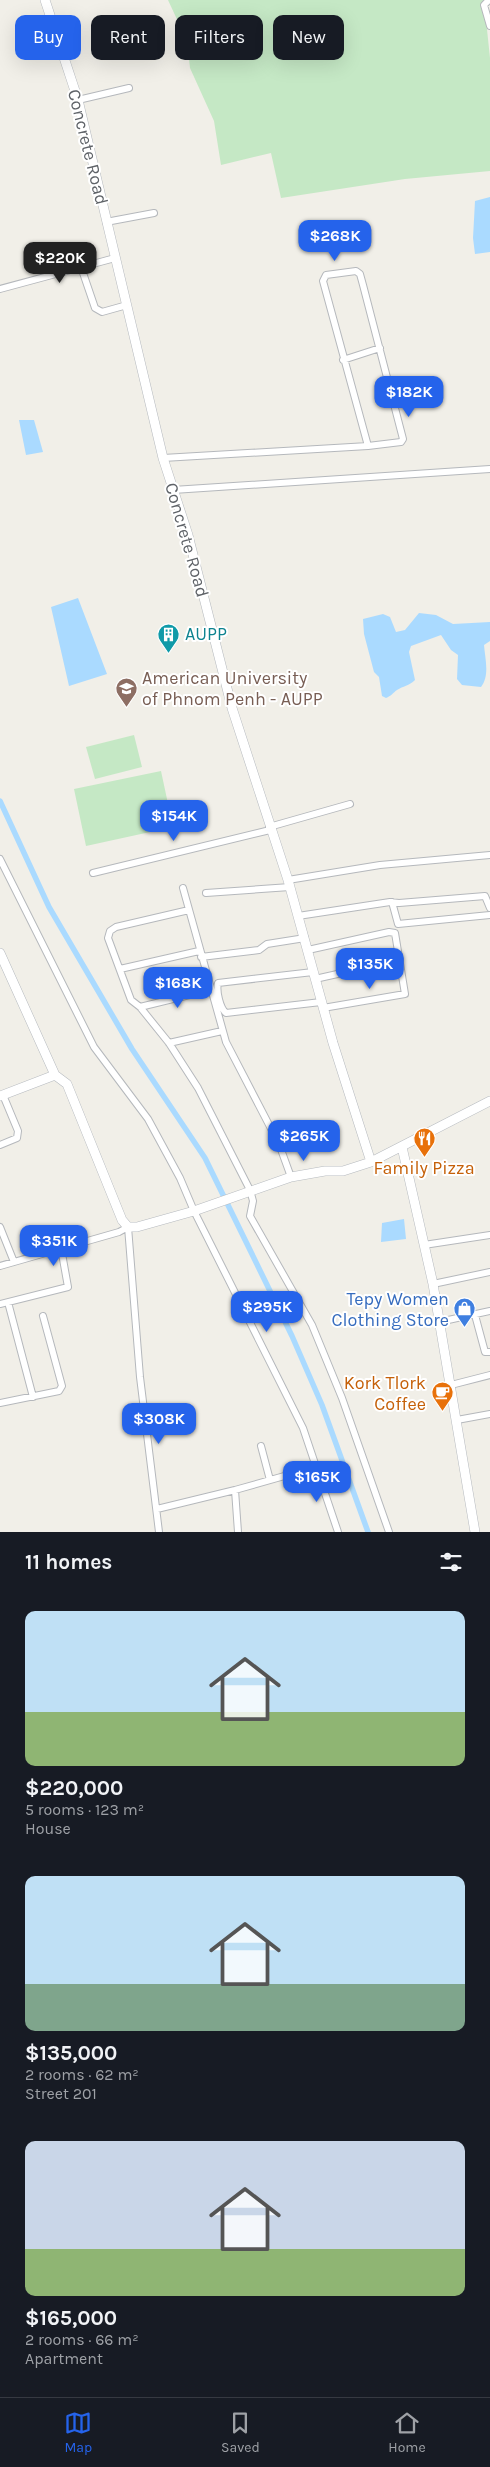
<!DOCTYPE html>
<meta charset="utf-8">
<style>
body{margin:0;font-family:Karla,sans-serif;background:#242831;color:#f1f3f6;height:100vh;display:flex;flex-direction:column;font-size:19px;white-space:nowrap}
*{box-sizing:border-box;margin:0}
p{font-size:16px;color:#9ea1a6}
.icon{flex:none;width:28px;height:28px;fill:none;stroke:currentColor;stroke-width:2;stroke-linecap:round;stroke-linejoin:round}
.map{position:relative;height:1532px;overflow:hidden}
.details{display:flex;flex-direction:column;background:#171b24;flex:1}
.details>*{flex:none}
.guide{position:absolute;left:15px;top:15px;width:460px;height:45px;display:flex;gap:10px}
.price{position:absolute;translate:-50% -42px;padding:0 11px;border-radius:10px;background:#2563eb;color:#fff;font-size:16px;line-height:32px;filter:drop-shadow(0 1px 2px #0008)}
.price::after{content:'';position:absolute;left:50%;top:30px;width:15px;height:11px;margin-left:-8px;background:inherit;clip-path:polygon(0 0,100% 0,50% 100%)}
.price.selected{background:#222;color:#fff}
ul{padding:0;list-style:none}
li{display:grid;align-content:center;gap:10px;height:265px;padding:0 25px}
li span{display:grid;place-items:center;height:155px;border-radius:10px;color:#555}
li>.icon{margin-inline-start:auto}
span .icon{width:90px;height:90px;fill:#fffc;stroke-width:1}
li b{font-size:21px}
h2{display:flex;justify-content:space-between;align-items:center;height:60px;padding:0 25px;font-size:21px}
.tag{padding:0 18px;border-radius:10px;background:#171b24;box-shadow:0 5px 20px #0002;font-size:18px;line-height:45px}
.tag.selected{background:#2563eb;color:#fff}
.tabs{display:flex;justify-content:space-around;align-items:center;height:70px;border-top:1px solid #363941;background:#171b24;font-size:14px;color:#9ea1a6}
.tabs a{display:grid;justify-items:center;gap:2px}
.tabs .selected{color:#2563eb}
.map>svg:first-child{display:block}
.green{fill:#c5e8c5}
.water{fill:#aadaff}
.lines{fill:none;stroke-linecap:round;stroke-linejoin:round}
.canal{stroke:#aadaff;stroke-width:5.5}
.street-casing{stroke:#b5b8bc;stroke-width:8}
.secondary-casing{stroke:#b6babf;stroke-width:10}
.street{stroke:#fff;stroke-width:6}
.secondary{stroke:#fff;stroke-width:9}
.labels{text-anchor:middle;dominant-baseline:central;stroke-width:4;stroke-linejoin:round;paint-order:stroke}
.street-label{font-size:18px;fill:#5f6368;stroke:#fff}
.culture-label{font-size:18px;fill:#0d838f;stroke:#fff;text-anchor:start}
.education-label{font-size:18px;fill:#785e54;stroke:#fff;text-anchor:start}
.food-label{font-size:18px;fill:#c56008;stroke:#fff}
.shop-label{font-size:18px;fill:#366cbe;stroke:#fff;text-anchor:end}
</style>
<div class="map">
<svg width="490" height="1532" viewBox="0 0 490 1532">
<rect width="100%" height="100%" fill="#f1efe8"/>
<path class="green" d="M 168,0 L 486,0 L 484,1 L 490,58 L 490,171 L 405,179 L 281,198 L 271,153 L 221,165 L 214,121 L 190,68 L 187,41 Z
M 134,735 L 142,767 L 95,779 L 86,747 Z
M 161,771 L 173,827 L 86,846 L 74,789 Z"/>
<path class="water" d="M 490,197 L 490,252 L 475,254 L 473,238 L 475,201 Z
M 19,420 L 34,420 L 43,452 L 26,455 Z
M 78,598 L 107,674 L 69,686 L 51,607 Z
M 419,613 L 436,615 L 453,624 L 490,622 L 490,641 L 484,645 C 485,658 490,676 481,687 L 462,685 L 457,679 L 458,655 L 451,650 L 441,635 L 411,646 L 409,652 L 415,680 C 409,686 403,686 397,690 C 393,693 391,696 386,698 L 382,696 L 379,677 L 374,672 L 364,634 L 363,619 L 383,614 L 390,617 L 396,632 L 405,630 Z
M 404,1219 L 406,1239 L 381,1242 L 382,1223 Z"/>
<g class="lines">
<path class="canal" d="M 0,801 L 49,907 L 132,1049 L 205,1158 L 292,1336 L 322,1405 L 368,1532"/>
<defs>
<path id="street" d="M 489,0 L 484,5 L 490,26
M 78,100 L 129,88
M 106,222 L 154,213
M 81,267 L 95,308 L 102,312 L 127,305
M 0,289 L 115,258
M 343,360 L 380,348
M 163,458 L 368,446 L 401,442 L 403,439 L 363,285 L 360,274 L 356,271 L 326,275 L 323,281 L 368,446
M 173,490 L 490,469
M 269,827 L 350,804
M 0,859 L 94,1047 L 148,1119 L 180,1178 L 194,1211 L 303,1428 L 338,1532
M 93,873 L 270,830
M 288,880 L 380,865 L 490,855
M 183,888 L 226,1042 L 279,1144 L 291,1177
M 206,893 L 290,887
M 392,902 L 398,924 L 490,915
M 189,910 L 116,927 L 110,931 L 108,938 L 131,1000 L 140,1007 L 169,1043 L 198,1088 L 250,1190 L 253,1201 L 250,1216 L 312,1325 L 342,1398 L 389,1532
M 298,916 L 390,902 L 399,903 L 485,896 L 490,908
M 308,950 L 389,932 L 395,933 L 405,994 L 323,1008
M 201,957 L 259,950 L 267,944 L 305,938
M 120,969 L 199,951
M 313,972 L 218,983 C 216,991 220,1008 226,1013 L 321,1002
M 315,979 L 400,960
M 140,1007 L 210,990
M 169,1043 L 222,1031
M 0,1145 L 17,1138 L 18,1131 L 3,1095
M 0,1227 L 14,1262
M 424,1245 L 490,1235
M 0,1266 L 119,1232 L 128,1227 L 140,1377 L 159,1532
M 433,1284 L 490,1272
M 0,1304 L 68,1287 L 61,1248
M 9,1306 L 33,1397
M 475,1315 L 485,1352 L 490,1352
M 439,1322 L 490,1311
M 451,1385 L 490,1375
M 0,1403 L 59,1391 L 62,1386 L 43,1316
M 457,1420 L 490,1414
M 261,1446 L 270,1480
M 235,1490 L 238,1532
M 157,1509 L 235,1490 L 316,1467"/>
<path id="secondary" d="M 45,0 L 78,100 L 163,458 L 188,535 L 232,708 L 288,880 L 333,1043 L 371,1162
M 0,953 L 55,1075 L 67,1084 L 122,1220 L 128,1227 L 137,1227 L 194,1211 L 291,1177 L 325,1171 L 343,1171 L 371,1162 L 490,1101
M 0,1096 L 55,1075
M 402,1147 L 433,1284 L 475,1532"/>
</defs>
<use href="#street" class="street-casing"/>
<use href="#secondary" class="secondary-casing"/>
<use href="#street" class="street"/>
<use href="#secondary" class="secondary"/>
</g>
<defs>
<symbol id="building-pin" viewBox="-11 -11 22 30"><path d="M0 17L-7.5 6A9.5 9.5 0 1 1 7.5 6Z" fill="#0f9aa8" stroke="#fff"/><path d="M-4-6H4V6H1V3H-1V6H-4ZM-2.5-4.3h1.7v1.8h-1.7ZM.8-4.3h1.7v1.8H.8ZM-2.5-1h1.7V.8h-1.7ZM.8-1h1.7V.8H.8Z" fill="#fff"/></symbol>
<symbol id="university-pin" viewBox="-11 -11 22 30"><path d="M0 17L-7.5 6A9.5 9.5 0 1 1 7.5 6Z" fill="#8d6e63" stroke="#fff"/><path d="M0-5L7-2L0 1L-7-2ZM-4 1L0 2.5L4 1V4Q0 6-4 4Z" fill="#fff"/></symbol>
<symbol id="restaurant-pin" viewBox="-11 -11 22 30"><path d="M0 17L-7.5 6A9.5 9.5 0 1 1 7.5 6Z" fill="#e8710a" stroke="#fff"/><path d="M-5-6h1v4h1v-4h1v4h1v-4h1v5L-1.5 .5V6h-2V.5L-5-1ZM5-6V6H3V1.5H1.5Q1.5-4 5-6Z" fill="#fff"/></symbol>
<symbol id="shop-pin" viewBox="-11 -11 22 30"><path d="M0 17L-7.5 6A9.5 9.5 0 1 1 7.5 6Z" fill="#3f7fe0" stroke="#fff"/><path d="M-5-2.5h2.3a2.7 3.5 0 0 1 5.4 0H5L5.5 6h-11ZM-1.5-2.5h3a1.5 2.3 0 0 0-3 0Z" fill="#fff"/></symbol>
<symbol id="cafe-pin" viewBox="-11 -11 22 30"><path d="M0 17L-7.5 6A9.5 9.5 0 1 1 7.5 6Z" fill="#e8710a" stroke="#fff"/><path d="M-5.5-4.5H6V0H3Q3 3.5 0 3.5H-2.5Q-5.5 3.5-5.5 0ZM3-3.2v2h1.7v-2ZM-6 4.5H4V6H-6Z" fill="#fff"/></symbol>
</defs>
<g fill-rule="evenodd">
<use href="#building-pin" x="156" y="622" width="25" height="34"/>
<use href="#university-pin" x="114" y="676" width="25" height="34"/>
<use href="#restaurant-pin" x="412" y="1126" width="25" height="34"/>
<use href="#shop-pin" x="452" y="1296" width="25" height="34"/>
<use href="#cafe-pin" x="430" y="1380" width="25" height="34"/>
</g>
<g class="labels">
<g class="street-label">
<text transform="translate(88 147) rotate(76)">Concrete Road</text>
<text transform="translate(187 540) rotate(74)">Concrete Road</text>
</g>
<g class="culture-label">
<text x="185" y="634">AUPP</text>
</g>
<g class="education-label">
<text x="142" y="678">American University<tspan x="142" dy="21">of Phnom Penh - AUPP</tspan></text>
</g>
<g class="food-label">
<text x="424" y="1168">Family Pizza</text>
<text x="426" y="1383" text-anchor="end">Kork Tlork<tspan x="426" dy="21">Coffee</tspan></text>
</g>
<g class="shop-label">
<text x="449" y="1299">Tepy Women<tspan x="449" dy="21">Clothing Store</tspan></text>
</g>
</g>
</svg>
<b class="price" style="left:335px;top:262px">$268K</b>
<b class="price selected" style="left:60px;top:284px">$220K</b>
<b class="price" style="left:409px;top:418px">$182K</b>
<b class="price" style="left:174px;top:842px">$154K</b>
<b class="price" style="left:370px;top:990px">$135K</b>
<b class="price" style="left:178px;top:1009px">$168K</b>
<b class="price" style="left:304px;top:1162px">$265K</b>
<b class="price" style="left:54px;top:1267px">$351K</b>
<b class="price" style="left:267px;top:1333px">$295K</b>
<b class="price" style="left:159px;top:1445px">$308K</b>
<b class="price" style="left:317px;top:1503px">$165K</b>
<div class="guide">
<a class="tag selected">Buy</a>
<a class="tag">Rent</a>
<a class="tag">Filters</a>
<a class="tag">New</a>
</div>
</div>
<section class="details">
<h2>11 homes<svg class="icon" aria-label="filters" viewBox="0 0 24 24"><path d="M4 7h16M4 17h16"/><circle cx="9" cy="7" r="2"/><circle cx="15" cy="17" r="2"/></svg></h2>
<ul>
<li><span style="background:linear-gradient(#bfe0f5 65%,#8fb573 0)"><svg class="icon" aria-label="home" viewBox="0 0 24 24"><path d="M3 11l9-7 9 7M6 9v11h12V9"/></svg></span><div><b>$220,000</b><p>5 rooms · 123 m²</p><p>House</p></div></li>
<li><span style="background:linear-gradient(#bfe0f5 70%,#7fa58c 0)"><svg class="icon" aria-label="home" viewBox="0 0 24 24"><path d="M3 11l9-7 9 7M6 9v11h12V9"/></svg></span><div><b>$135,000</b><p>2 rooms · 62 m²</p><p>Street 201</p></div></li>
<li><span style="background:linear-gradient(#c9d6e8 70%,#8fb573 0)"><svg class="icon" aria-label="home" viewBox="0 0 24 24"><path d="M3 11l9-7 9 7M6 9v11h12V9"/></svg></span><div><b>$165,000</b><p>2 rooms · 66 m²</p><p>Apartment</p></div></li>
</ul>
</section>
<nav class="tabs">
<a class="selected"><svg class="icon" aria-label="map" viewBox="0 0 24 24"><path d="M3 6l6-2 6 2 6-2v14l-6 2-6-2-6 2zM9 4v14M15 6v14"/></svg>Map</a>
<a><svg class="icon" aria-label="saved" viewBox="0 0 24 24"><path d="M7 4h10v16l-5-4-5 4z"/></svg>Saved</a>
<a><svg class="icon" aria-label="home" viewBox="0 0 24 24"><path d="M3 11l9-7 9 7M6 9v11h12V9"/></svg>Home</a>
</nav>
